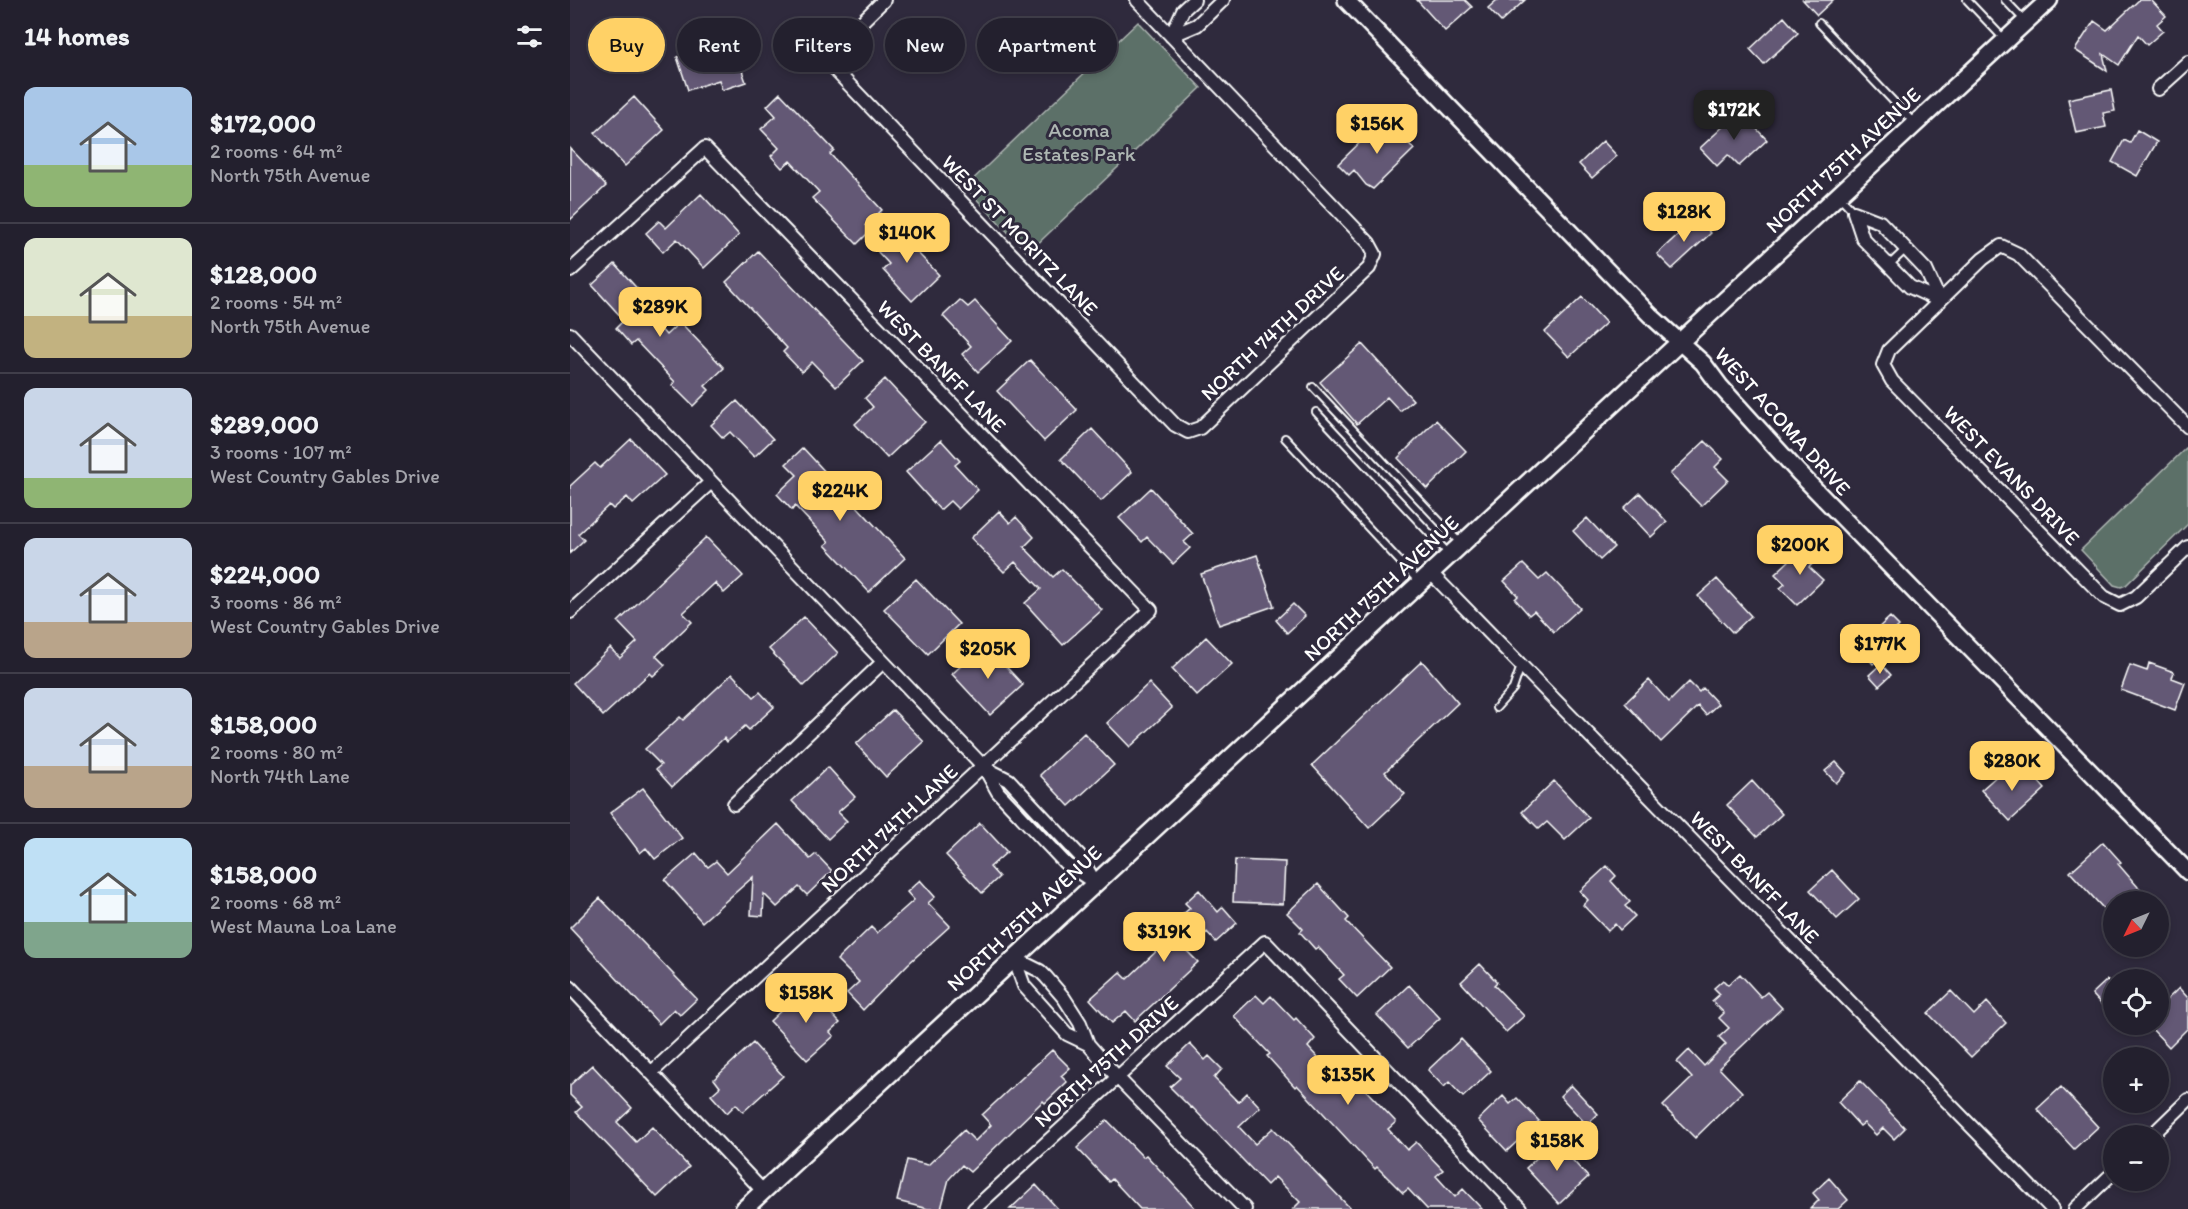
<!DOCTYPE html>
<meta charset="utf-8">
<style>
body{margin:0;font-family:Itim,sans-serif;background:#2f2d3a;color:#f1f3f6;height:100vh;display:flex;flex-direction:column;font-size:22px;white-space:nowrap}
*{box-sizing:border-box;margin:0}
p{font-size:20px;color:#a3a3aa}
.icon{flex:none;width:33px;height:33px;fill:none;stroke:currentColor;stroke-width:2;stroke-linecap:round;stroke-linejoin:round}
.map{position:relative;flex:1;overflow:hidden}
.details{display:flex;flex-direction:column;background:#23202e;width:570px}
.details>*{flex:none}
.guide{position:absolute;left:18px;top:18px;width:570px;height:54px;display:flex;gap:12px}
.needle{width:39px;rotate:227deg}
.controls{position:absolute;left:1533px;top:891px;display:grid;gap:12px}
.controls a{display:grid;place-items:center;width:66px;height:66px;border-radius:50%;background:#23202e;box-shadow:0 3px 9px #0003,0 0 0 2px #403e4a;font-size:30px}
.price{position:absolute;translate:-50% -51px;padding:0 14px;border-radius:12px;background:#ffd166;color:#111;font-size:20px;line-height:39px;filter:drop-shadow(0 2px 3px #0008)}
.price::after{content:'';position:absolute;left:50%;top:36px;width:18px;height:14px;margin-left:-9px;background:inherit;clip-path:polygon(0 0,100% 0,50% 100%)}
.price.active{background:#222;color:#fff}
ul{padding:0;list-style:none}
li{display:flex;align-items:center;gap:18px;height:150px;padding:0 24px}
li+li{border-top:2px solid #403e4a}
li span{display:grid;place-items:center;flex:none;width:168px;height:120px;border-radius:12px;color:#555}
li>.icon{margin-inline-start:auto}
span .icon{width:72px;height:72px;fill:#fffc;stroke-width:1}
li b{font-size:26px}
h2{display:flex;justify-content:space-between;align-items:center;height:72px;padding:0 24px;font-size:26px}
.tag{padding:0 21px;border-radius:27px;background:#23202e;box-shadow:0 3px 9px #0003,0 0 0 2px #403e4a;font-size:21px;line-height:54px}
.tag.active{background:#ffd166;color:#111}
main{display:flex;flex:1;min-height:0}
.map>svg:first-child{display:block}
.green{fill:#5c6f67;stroke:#aeb7b3;stroke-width:1.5}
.building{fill:#635874;stroke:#fff;stroke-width:1.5}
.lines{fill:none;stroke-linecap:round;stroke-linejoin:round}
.service-casing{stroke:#fff;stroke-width:10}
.minor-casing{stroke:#fff;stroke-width:16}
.tertiary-casing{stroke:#fff;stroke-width:20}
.secondary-casing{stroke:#fff;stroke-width:21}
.service{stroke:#2f2a3d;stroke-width:6}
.minor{stroke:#2f2a3d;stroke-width:12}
.tertiary{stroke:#2f2a3d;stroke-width:15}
.secondary{stroke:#2f2a3d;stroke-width:16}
.labels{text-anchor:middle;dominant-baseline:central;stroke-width:6;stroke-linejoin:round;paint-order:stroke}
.park-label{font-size:21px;fill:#aeb7b3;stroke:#2f2a3d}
.street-label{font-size:21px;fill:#fff;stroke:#2f2a3d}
</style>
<main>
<section class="details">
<h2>14 homes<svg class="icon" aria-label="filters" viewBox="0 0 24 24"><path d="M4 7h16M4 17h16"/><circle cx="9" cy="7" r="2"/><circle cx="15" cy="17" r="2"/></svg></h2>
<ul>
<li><span style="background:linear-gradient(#a9c7e8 65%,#8fb573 0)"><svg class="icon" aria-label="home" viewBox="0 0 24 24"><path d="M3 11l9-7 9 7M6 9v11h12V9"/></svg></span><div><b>$172,000</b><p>2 rooms · 64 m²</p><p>North 75th Avenue</p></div></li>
<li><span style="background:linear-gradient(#dfe7d0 65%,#c2b280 0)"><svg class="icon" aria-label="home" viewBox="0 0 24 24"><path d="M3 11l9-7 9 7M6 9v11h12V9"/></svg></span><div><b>$128,000</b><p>2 rooms · 54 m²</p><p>North 75th Avenue</p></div></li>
<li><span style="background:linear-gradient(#c9d6e8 75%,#8fb573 0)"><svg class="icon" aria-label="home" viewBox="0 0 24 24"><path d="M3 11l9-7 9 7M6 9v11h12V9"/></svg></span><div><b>$289,000</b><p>3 rooms · 107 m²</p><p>West Country Gables Drive</p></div></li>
<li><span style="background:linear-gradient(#c9d6e8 70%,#b9a48a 0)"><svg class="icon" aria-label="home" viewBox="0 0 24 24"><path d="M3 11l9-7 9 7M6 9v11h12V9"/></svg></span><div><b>$224,000</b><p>3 rooms · 86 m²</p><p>West Country Gables Drive</p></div></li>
<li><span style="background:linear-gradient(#c9d6e8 65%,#b9a48a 0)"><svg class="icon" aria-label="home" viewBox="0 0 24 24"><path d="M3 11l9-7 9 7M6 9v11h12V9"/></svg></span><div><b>$158,000</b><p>2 rooms · 80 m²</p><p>North 74th Lane</p></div></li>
<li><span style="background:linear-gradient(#bfe0f5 70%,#7fa58c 0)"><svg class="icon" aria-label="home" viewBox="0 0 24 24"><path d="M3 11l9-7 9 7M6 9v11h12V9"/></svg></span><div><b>$158,000</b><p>2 rooms · 68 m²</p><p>West Mauna Loa Lane</p></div></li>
</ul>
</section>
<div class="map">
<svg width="1618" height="1209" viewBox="0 0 1618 1209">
<rect width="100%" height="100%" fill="#2f2a3d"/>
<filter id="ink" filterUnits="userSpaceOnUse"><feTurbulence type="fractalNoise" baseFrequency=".0167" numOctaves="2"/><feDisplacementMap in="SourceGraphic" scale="12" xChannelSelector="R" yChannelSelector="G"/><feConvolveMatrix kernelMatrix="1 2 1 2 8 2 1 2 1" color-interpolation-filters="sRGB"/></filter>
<g filter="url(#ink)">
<path class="green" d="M 568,22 L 631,88 L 458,253 L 395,187 Z
M 1616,448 L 1618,451 L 1618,524 L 1556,585 L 1551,587 L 1544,585 L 1511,550 Z"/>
<path class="building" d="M 847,0 L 895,0 L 902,7 L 875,31 Z
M 927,0 L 955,0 L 931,22 L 918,8 Z
M 1233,0 L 1263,0 L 1247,15 Z
M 1569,0 L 1581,0 L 1596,16 L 1587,24 L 1593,31 L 1577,45 L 1568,35 L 1549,65 L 1533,54 L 1537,71 L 1505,50 L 1524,21 L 1537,30 Z
M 1214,17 L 1228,33 L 1194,64 L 1180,49 Z
M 161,39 L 176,82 L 152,90 L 149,80 L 118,90 L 107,57 Z
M 1541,90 L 1545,111 L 1533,113 L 1536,127 L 1506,133 L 1498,99 Z
M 210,93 L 264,150 L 260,154 L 312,210 L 296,225 L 301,230 L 287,244 L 242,198 L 249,192 L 220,161 L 212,168 L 201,156 L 209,148 L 191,129 L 206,116 L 197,106 Z
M 64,97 L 94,130 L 55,166 L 25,133 Z
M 1170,111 L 1197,140 L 1169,166 L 1158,155 L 1147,166 L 1130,148 Z
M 815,118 L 844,149 L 803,189 L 796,185 L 784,170 L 779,175 L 768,164 Z
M 1567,130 L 1587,142 L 1567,176 L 1542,162 L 1554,140 L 1560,143 Z
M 1033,141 L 1047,156 L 1022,178 L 1009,164 Z
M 0,148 L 36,186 L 0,220 Z
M 131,194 L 169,235 L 134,268 L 107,239 L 93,252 L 76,233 L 89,221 L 96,228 Z
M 1127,217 L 1141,233 L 1102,269 L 1087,254 Z
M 336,226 L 351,242 L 344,249 L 369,275 L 342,301 L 313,270 L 319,264 L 308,252 Z
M 188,251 L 293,361 L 266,387 L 242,362 L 232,372 L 213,352 L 217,348 L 156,282 Z
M 45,264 L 80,303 L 73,309 L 96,335 L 110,322 L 154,368 L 135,386 L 139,390 L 123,406 L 102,385 L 105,382 L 66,341 L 61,345 L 46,328 L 54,320 L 22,285 Z
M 1012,297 L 1036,323 L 999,357 L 975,332 Z
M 390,300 L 398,307 L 405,301 L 442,341 L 408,372 L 392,354 L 401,346 L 373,316 Z
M 792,344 L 843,400 L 830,411 L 817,397 L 787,424 L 750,382 Z
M 460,360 L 507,410 L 474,441 L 427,391 Z
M 315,379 L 355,422 L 317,458 L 285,424 L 303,407 L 295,398 Z
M 167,401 L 203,439 L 184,457 L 160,432 L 153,438 L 141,425 Z
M 866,420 L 896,451 L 857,489 L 828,458 Z
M 522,429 L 562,472 L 531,501 L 491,459 Z
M 61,439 L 95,475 L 63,504 L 57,497 L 43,509 L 39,505 L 8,534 L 14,540 L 0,553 L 0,486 L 25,463 L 30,468 Z
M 371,440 L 390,461 L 385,465 L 408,490 L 388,509 L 380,501 L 370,510 L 336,472 Z
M 1135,441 L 1153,459 L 1145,467 L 1158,480 L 1131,506 L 1100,474 Z
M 233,448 L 335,558 L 299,592 L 255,545 L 259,542 L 225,506 L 222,510 L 207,494 L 227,475 L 216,464 Z
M 581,488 L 623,534 L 614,542 L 620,548 L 603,564 L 577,537 L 572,542 L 549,518 Z
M 1070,493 L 1097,522 L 1081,537 L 1054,508 Z
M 429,511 L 440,523 L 446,517 L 464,537 L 454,547 L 483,577 L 492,569 L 532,610 L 493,645 L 455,603 L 471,589 L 445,562 L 434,572 L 401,538 Z
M 1017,518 L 1044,547 L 1030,560 L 1003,531 Z
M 136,537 L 173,576 L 154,593 L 145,583 L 113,613 L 122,622 L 86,656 L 95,665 L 83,676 L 80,673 L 33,716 L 3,683 L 40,648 L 50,658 L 67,642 L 48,622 Z
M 1236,545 L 1249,558 L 1239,567 L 1253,580 L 1227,605 L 1210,588 L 1215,584 L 1205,574 Z
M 687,555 L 704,606 L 649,625 L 631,574 Z
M 953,564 L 969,580 L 977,573 L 1010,608 L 984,632 L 964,611 L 959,615 L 945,599 L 948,596 L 934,581 Z
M 346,579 L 389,624 L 358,654 L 314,609 Z
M 1147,579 L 1181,616 L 1163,633 L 1128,596 Z
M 723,604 L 735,616 L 717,633 L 706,620 Z
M 234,617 L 268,653 L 234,686 L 199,649 Z
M 1320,617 L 1329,626 L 1320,635 L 1326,642 L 1303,664 L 1288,647 Z
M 636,637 L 662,664 L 627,696 L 602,669 Z
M 415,644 L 453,685 L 420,715 L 382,674 Z
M 852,661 L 888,703 L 815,772 L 835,794 L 799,828 L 742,765 Z
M 1579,663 L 1604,672 L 1602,678 L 1615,683 L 1605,710 L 1551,690 L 1560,665 L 1577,671 Z
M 1311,664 L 1321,675 L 1309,686 L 1299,675 Z
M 162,674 L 184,697 L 190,692 L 204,707 L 179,730 L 175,726 L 157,742 L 154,738 L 102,787 L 86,769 L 91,765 L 75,749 L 110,717 L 113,720 Z
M 1079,680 L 1099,702 L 1119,682 L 1129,692 L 1133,688 L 1148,704 L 1136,715 L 1128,706 L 1091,742 L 1055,703 Z
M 579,683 L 602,708 L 560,747 L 537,723 Z
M 323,710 L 354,742 L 316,777 L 286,744 Z
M 514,733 L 544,765 L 499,806 L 470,775 Z
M 1266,762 L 1276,773 L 1266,783 L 1255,771 Z
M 1438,766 L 1453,782 L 1462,774 L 1475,789 L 1440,821 L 1411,790 Z
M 258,767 L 285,797 L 268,812 L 277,821 L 258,839 L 222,801 Z
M 984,781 L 1019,818 L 995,840 L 977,822 L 969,829 L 952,812 Z
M 1182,781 L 1212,814 L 1187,837 L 1157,805 Z
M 73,788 L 112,838 L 85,859 L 76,848 L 70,853 L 40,813 Z
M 410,823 L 437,852 L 420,867 L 429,877 L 412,893 L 376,855 Z
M 208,824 L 240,859 L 246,854 L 262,871 L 237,895 L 229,887 L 207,907 L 194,894 L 193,916 L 181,915 L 183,877 L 132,922 L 95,880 L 126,853 L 138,867 L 146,861 L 157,873 Z
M 1533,842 L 1551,862 L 1548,864 L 1581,902 L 1544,902 L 1544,920 L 1500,872 Z
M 665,860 L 715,862 L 713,904 L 663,902 Z
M 1037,866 L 1046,876 L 1041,881 L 1060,902 L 1055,906 L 1065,916 L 1050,930 L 1045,924 L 1038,931 L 1013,905 L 1018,900 L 1010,891 Z
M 1262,870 L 1289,899 L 1267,919 L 1240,890 Z
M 350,880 L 365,897 L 358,903 L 380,926 L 338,964 L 293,1010 L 277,993 L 289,982 L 267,960 L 301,927 L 307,933 L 344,900 L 337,892 Z
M 748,884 L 779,918 L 776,921 L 820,967 L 787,998 L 769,979 L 774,975 L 748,947 L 745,949 L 730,932 L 733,929 L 717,913 Z
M 629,890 L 648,912 L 653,907 L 667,923 L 646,942 L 637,932 L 616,950 L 628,962 L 565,1021 L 556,1011 L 542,1023 L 520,999 L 550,972 L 557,979 L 609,930 L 603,923 L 620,908 L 615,903 Z
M 30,898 L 127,999 L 110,1015 L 104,1009 L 89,1024 L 0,928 Z
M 910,964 L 927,982 L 924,985 L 954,1016 L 936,1032 L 891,982 Z
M 1170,974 L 1191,997 L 1197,992 L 1212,1008 L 1149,1068 L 1172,1092 L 1125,1138 L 1093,1106 L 1122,1078 L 1107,1062 L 1119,1050 L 1134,1066 L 1156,1044 L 1149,1037 L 1159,1028 L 1149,1018 L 1154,1013 L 1142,1001 L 1150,994 L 1144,988 L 1153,980 L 1158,985 Z
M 1537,980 L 1544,988 L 1544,1018 L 1522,994 Z
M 839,985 L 870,1018 L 838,1048 L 807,1015 Z
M 236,987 L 270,1023 L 260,1032 L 264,1036 L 237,1060 L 200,1021 Z
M 1609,988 L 1618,998 L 1618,1028 L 1599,1047 L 1580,1027 L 1583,1024 L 1588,1024 L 1588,1008 Z
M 1381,991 L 1404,1015 L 1417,1002 L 1436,1023 L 1401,1057 L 1358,1013 Z
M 686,995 L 694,1003 L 701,996 L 724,1020 L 726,1018 L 745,1039 L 738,1047 L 760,1071 L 769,1062 L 826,1122 L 818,1129 L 837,1150 L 846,1142 L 873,1170 L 866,1176 L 885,1197 L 893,1189 L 912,1209 L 857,1209 L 838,1189 L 833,1193 L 807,1167 L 805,1169 L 727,1085 L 725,1087 L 697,1056 L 700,1054 L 664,1016 Z
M 891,1039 L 921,1071 L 893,1097 L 879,1082 L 874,1087 L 858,1070 Z
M 183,1043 L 213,1076 L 173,1112 L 166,1104 L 157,1113 L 141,1095 L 150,1087 L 144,1079 Z
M 620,1044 L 635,1060 L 639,1056 L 652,1069 L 644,1078 L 668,1102 L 677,1093 L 690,1107 L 669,1127 L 685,1144 L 703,1128 L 781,1209 L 723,1209 L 730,1202 L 705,1177 L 697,1185 L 622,1107 L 621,1108 L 600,1087 L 610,1078 L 597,1066 Z
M 482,1050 L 500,1068 L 491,1076 L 497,1082 L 475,1103 L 473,1101 L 400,1172 L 392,1165 L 379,1179 L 371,1209 L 358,1209 L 327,1201 L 337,1160 L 358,1165 L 394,1130 L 405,1141 L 421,1125 L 412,1115 Z
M 22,1065 L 62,1108 L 47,1122 L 66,1142 L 82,1127 L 119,1167 L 87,1197 L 6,1112 L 12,1107 L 0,1095 L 0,1085 Z
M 1290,1081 L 1335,1128 L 1324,1139 L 1313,1128 L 1306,1135 L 1294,1123 L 1290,1126 L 1268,1102 Z
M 1001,1085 L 1028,1114 L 1017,1125 L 990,1096 Z
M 1491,1087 L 1528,1127 L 1504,1149 L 1467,1109 Z
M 933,1096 L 940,1104 L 947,1098 L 969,1121 L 937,1151 L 908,1120 Z
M 537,1120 L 573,1157 L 576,1155 L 626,1209 L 570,1209 L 542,1179 L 539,1182 L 507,1148 Z
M 985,1141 L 1018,1177 L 989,1204 L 956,1168 Z
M 1259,1178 L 1278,1200 L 1268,1209 L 1240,1209 L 1249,1200 L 1243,1193 Z
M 466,1185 L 488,1209 L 440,1209 Z"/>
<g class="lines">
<defs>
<path id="service" d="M 1397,0 L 1435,40
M 1435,0 L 1455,21
M 1249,23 L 1344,123
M 1268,195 L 1284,212
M 1319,265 L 1336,249
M 743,387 L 891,544
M 746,412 L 879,554
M 715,438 L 849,582
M 926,708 L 943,689 L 951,666"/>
<path id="minor" d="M 314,0 L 268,45 L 260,58 L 267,72 L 605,425 L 618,432 L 630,428 L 799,268 L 805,254 L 799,243 L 567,0
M 601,36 L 627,25 L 653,0
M 601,36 L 613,10 L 624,0
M 1588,89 L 1618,62
M 1284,212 L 1293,239 L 1340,287 L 1370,301
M 1284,212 L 1310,222 L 1356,270 L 1370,301
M 0,271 L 135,148 L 581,610 L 81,1073
M 0,334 L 414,767 L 428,792 L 495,863 L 525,883
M 1618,427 L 1448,254 L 1431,246 L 1413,259 L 1319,350 L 1313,365 L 1322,381 L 1534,597 L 1550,605 L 1566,597 L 1618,547
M 860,572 L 1482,1209
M 0,612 L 141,482
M 415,768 L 439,780 L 510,856 L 524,881
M 164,804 L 313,662
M 444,958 L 470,971 L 476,977 L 494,998 L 510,1023 L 518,1044 L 548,1078 L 675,1209
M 444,958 L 454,986 L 497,1034 L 518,1044
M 0,987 L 193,1191
M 1581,1136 L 1618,1100
M 404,1209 L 695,942 L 950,1209
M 1505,1209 L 1544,1172"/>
<path id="tertiary" d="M 776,0 L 1080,315 L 1133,363 L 1150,386 L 1229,473 L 1618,872"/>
<path id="secondary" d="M 174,1209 L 1479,0"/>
</defs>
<use href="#service" class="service-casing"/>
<use href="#minor" class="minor-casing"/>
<use href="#tertiary" class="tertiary-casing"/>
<use href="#secondary" class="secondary-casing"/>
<use href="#service" class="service"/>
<use href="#minor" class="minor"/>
<use href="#tertiary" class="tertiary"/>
<use href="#secondary" class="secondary"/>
</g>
</g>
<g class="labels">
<g class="park-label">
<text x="509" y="129">Acoma<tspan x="509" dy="24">Estates Park</tspan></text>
</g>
<g class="street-label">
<text transform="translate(1273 160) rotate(-43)">NORTH 75TH AVENUE</text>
<text transform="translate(450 235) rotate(46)">WEST ST MORITZ LANE</text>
<text transform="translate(702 333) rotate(-43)">NORTH 74TH DRIVE</text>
<text transform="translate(372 366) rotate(46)">WEST BANFF LANE</text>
<text transform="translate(1213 421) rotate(48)">WEST ACOMA DRIVE</text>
<text transform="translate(1442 475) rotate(46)">WEST EVANS DRIVE</text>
<text transform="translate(811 588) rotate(-43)">NORTH 75TH AVENUE</text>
<text transform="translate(319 828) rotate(-43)">NORTH 74TH LANE</text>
<text transform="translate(1185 877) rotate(46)">WEST BANFF LANE</text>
<text transform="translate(454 918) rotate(-43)">NORTH 75TH AVENUE</text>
<text transform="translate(536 1061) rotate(-42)">NORTH 75TH DRIVE</text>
</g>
</g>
</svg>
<div class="controls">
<a><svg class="needle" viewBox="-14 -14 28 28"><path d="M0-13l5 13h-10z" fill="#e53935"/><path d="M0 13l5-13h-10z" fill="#a3a3aa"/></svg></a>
<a><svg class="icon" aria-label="locate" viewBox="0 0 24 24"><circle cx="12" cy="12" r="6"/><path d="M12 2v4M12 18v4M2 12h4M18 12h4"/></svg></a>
<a>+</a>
<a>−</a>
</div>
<b class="price active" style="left:1164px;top:141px">$172K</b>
<b class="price" style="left:807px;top:155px">$156K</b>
<b class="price" style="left:1114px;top:243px">$128K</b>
<b class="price" style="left:337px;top:264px">$140K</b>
<b class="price" style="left:90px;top:338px">$289K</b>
<b class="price" style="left:270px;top:522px">$224K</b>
<b class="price" style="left:1230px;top:576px">$200K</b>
<b class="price" style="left:1310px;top:675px">$177K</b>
<b class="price" style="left:418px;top:680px">$205K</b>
<b class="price" style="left:1442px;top:792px">$280K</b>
<b class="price" style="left:594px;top:963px">$319K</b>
<b class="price" style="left:236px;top:1024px">$158K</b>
<b class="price" style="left:778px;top:1106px">$135K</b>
<b class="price" style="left:987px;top:1172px">$158K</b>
<div class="guide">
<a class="tag active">Buy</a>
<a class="tag">Rent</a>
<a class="tag">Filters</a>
<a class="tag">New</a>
<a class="tag">Apartment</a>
</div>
</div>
</main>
